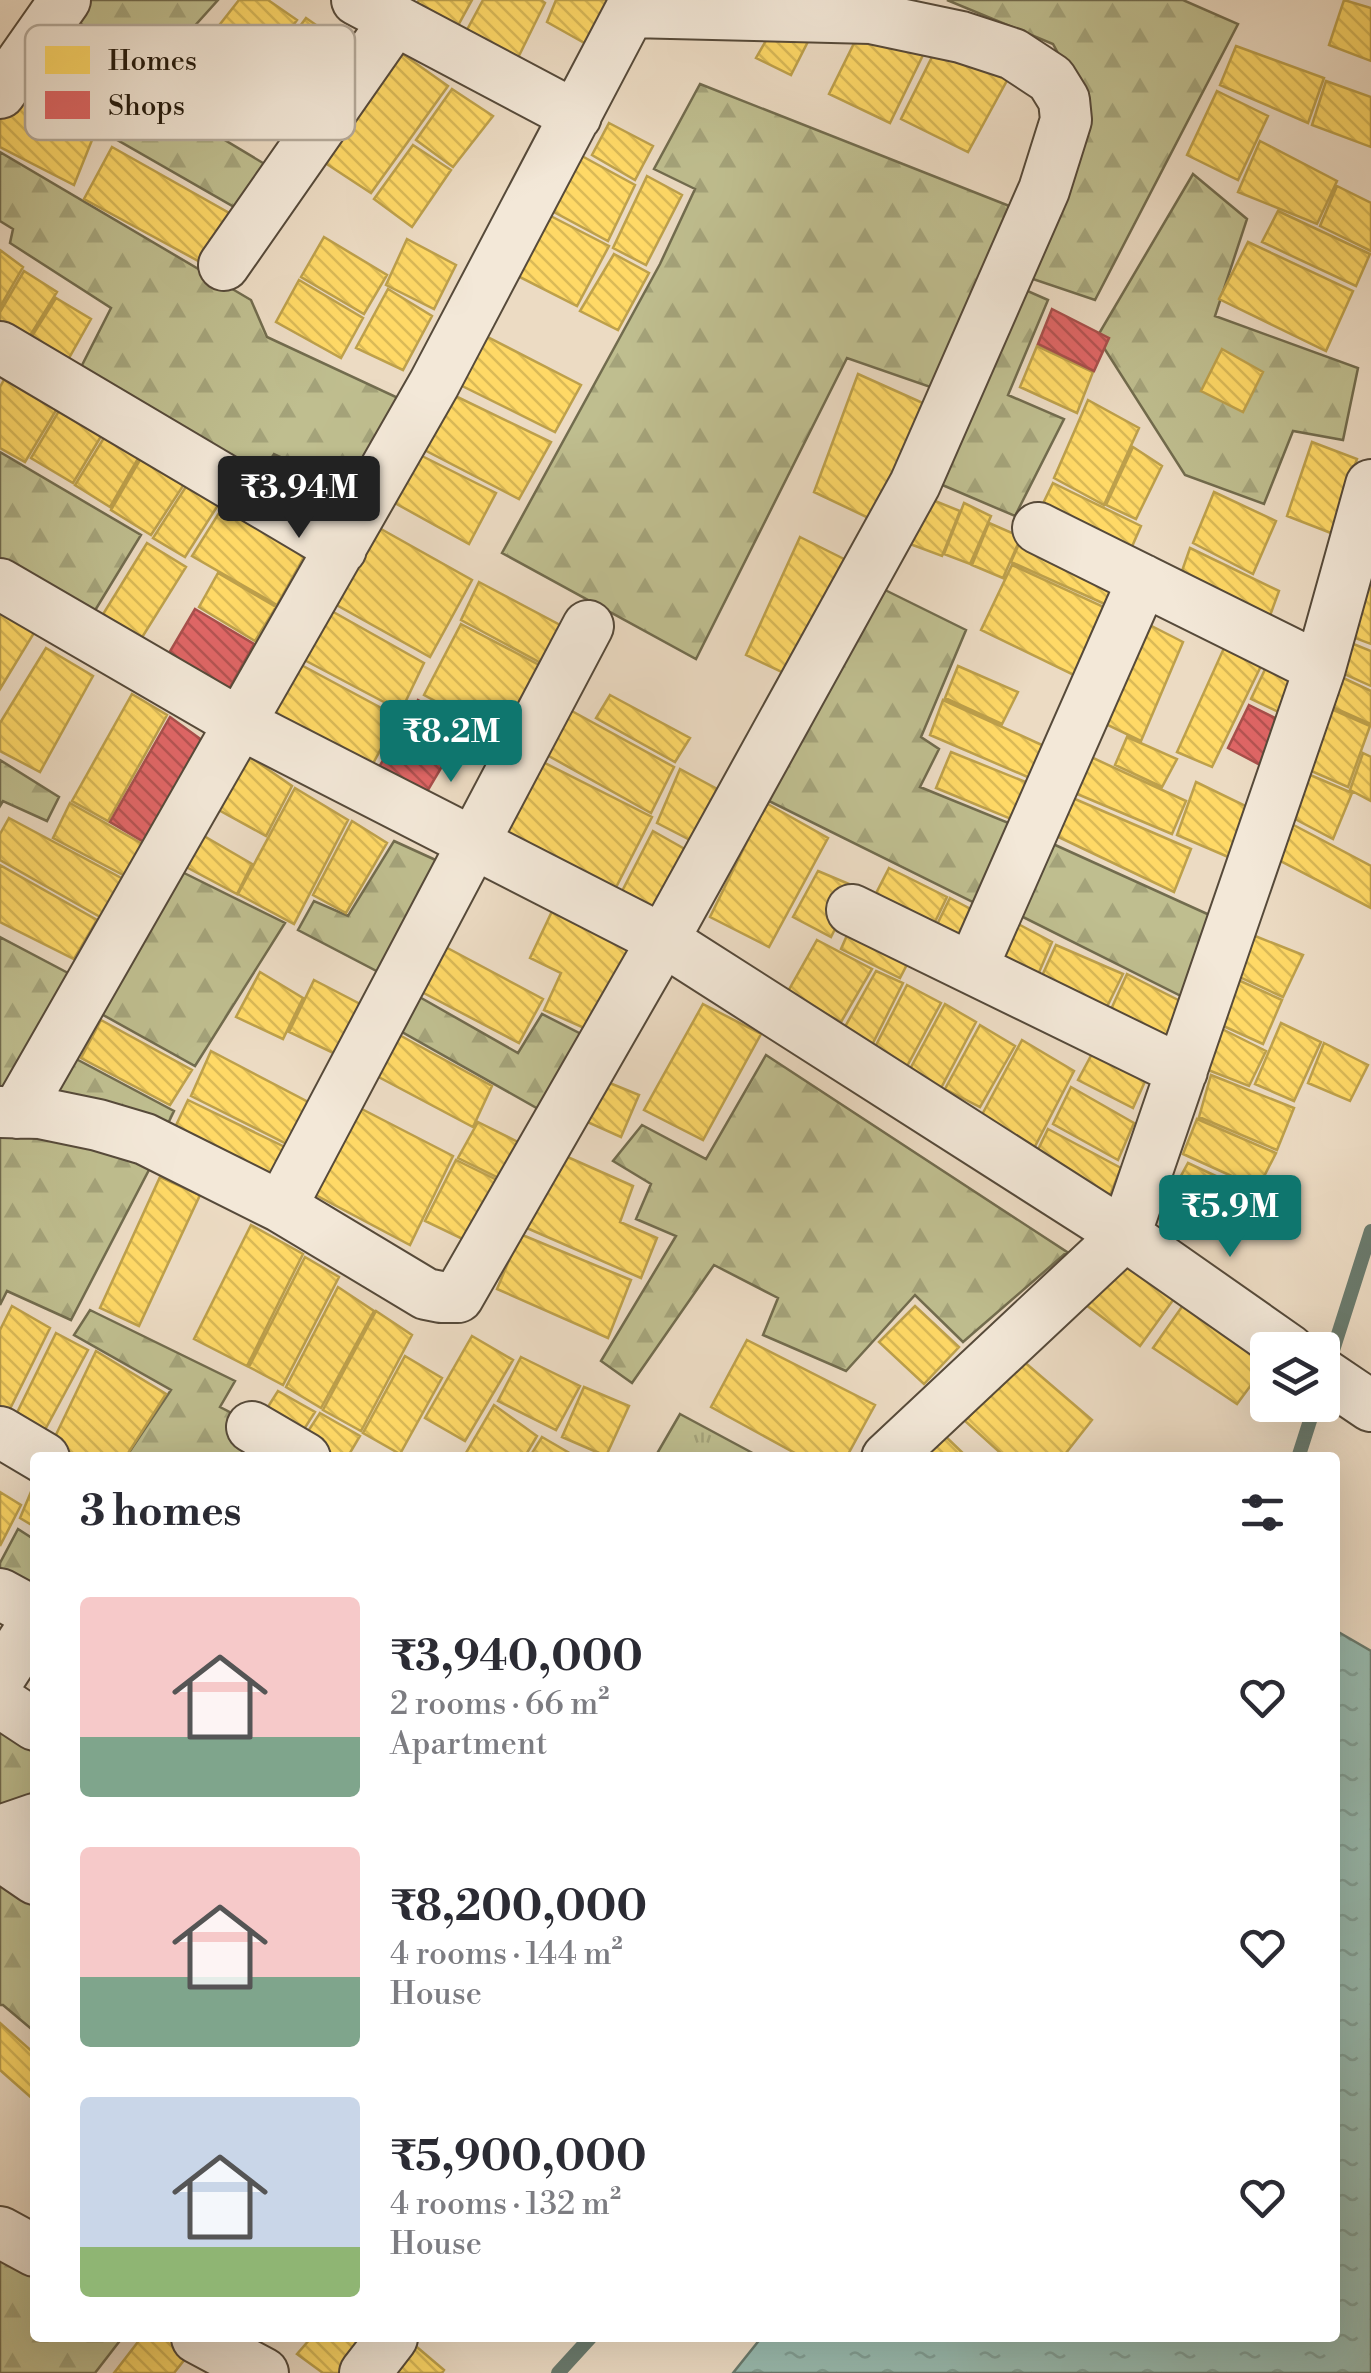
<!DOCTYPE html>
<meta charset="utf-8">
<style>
body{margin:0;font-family:"Libre Bodoni",serif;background:#f7f7f7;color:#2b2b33;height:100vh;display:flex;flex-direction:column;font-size:38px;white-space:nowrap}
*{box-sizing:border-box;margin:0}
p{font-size:32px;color:#7c7c81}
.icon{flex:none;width:55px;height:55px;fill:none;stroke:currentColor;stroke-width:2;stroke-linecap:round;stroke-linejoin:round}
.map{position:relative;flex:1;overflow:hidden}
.panel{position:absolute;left:30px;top:1452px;width:1310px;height:890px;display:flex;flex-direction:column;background:#fff;border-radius:10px;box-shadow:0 10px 40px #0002}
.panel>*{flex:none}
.controls{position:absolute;left:1250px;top:1332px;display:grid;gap:20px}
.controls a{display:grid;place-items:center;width:90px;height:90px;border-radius:10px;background:#fff;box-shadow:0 10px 40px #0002;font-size:50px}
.price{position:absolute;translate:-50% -85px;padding:0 22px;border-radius:10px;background:#0f766e;color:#fff;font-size:32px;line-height:65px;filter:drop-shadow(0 2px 5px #0008)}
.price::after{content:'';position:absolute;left:50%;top:60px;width:30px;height:22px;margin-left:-15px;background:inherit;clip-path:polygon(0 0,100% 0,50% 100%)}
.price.current{background:#222;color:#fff}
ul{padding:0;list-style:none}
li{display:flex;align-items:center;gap:30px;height:250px;padding:0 50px}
li span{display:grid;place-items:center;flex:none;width:280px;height:200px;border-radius:10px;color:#555}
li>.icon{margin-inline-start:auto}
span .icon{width:120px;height:120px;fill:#fffc;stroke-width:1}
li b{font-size:42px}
h2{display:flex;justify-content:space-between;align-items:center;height:120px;padding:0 50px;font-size:42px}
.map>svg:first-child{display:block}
.grass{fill:url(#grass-tufts);stroke:#726c4e;stroke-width:2.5}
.forest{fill:url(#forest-firs);stroke:#726c4e;stroke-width:2.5}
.water{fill:url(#water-ripples);stroke:#6a7b6e;stroke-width:2.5}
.homes{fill:url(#homes-back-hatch);stroke:#bda04b;stroke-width:2.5}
.shops{fill:url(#shops-back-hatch);stroke:#a84f4b;stroke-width:2.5}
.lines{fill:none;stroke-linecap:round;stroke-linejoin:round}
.stream{stroke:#6a7b6e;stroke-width:14}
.street-casing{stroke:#564a3a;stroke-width:54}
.street{stroke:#f3e8d8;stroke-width:50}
.key{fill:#f3e8d8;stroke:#b5aa9b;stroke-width:2.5}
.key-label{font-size:28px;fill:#241a0d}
</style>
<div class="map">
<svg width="1371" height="2373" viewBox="0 0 1371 2373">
<defs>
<pattern id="grass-tufts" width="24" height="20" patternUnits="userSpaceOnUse" patternTransform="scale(2.5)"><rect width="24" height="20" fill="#bfbe8f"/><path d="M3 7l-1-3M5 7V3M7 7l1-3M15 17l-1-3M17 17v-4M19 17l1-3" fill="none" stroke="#a4a37a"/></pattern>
<pattern id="forest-firs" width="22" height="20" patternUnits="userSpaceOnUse" patternTransform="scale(2.5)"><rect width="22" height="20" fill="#bfbe8f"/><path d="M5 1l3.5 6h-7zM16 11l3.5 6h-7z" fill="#a4a37a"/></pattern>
<pattern id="water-ripples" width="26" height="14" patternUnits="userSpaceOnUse" patternTransform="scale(2.5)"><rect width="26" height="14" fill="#99bbaf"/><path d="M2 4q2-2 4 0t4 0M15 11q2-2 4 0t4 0" fill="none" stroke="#84a095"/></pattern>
<pattern id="homes-back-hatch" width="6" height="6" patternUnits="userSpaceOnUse" patternTransform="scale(2.5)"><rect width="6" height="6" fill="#ffd966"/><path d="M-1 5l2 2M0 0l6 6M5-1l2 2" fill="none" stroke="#daba57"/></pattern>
<pattern id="shops-back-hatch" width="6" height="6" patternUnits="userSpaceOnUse" patternTransform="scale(2.5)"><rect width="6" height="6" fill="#e06666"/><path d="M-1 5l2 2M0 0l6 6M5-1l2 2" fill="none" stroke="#b55352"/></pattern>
</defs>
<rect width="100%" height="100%" fill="#ecdbc3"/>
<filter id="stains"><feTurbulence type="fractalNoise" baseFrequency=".002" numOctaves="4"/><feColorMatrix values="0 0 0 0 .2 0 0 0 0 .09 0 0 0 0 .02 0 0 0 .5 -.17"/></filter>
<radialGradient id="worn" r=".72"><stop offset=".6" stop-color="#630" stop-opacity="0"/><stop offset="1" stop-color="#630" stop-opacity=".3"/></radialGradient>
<path class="grass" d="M 680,1414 L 760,1457 L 655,1457 Z"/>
<path class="forest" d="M 81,0 L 218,0 L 155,70 L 70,17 Z
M 947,0 L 1183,0 L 1238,24 L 1095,300 L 1024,276 L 1086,105 L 1053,44 Z
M 700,84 L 1017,209 L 936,389 L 847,358 L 696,659 L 502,553 L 660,264 L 695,189 L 654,169 Z
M 133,85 L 268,166 L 236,208 L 100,130 Z
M 0,152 L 251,300 L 267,337 L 411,404 L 351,490 L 274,454 L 254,484 L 75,379 L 111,308 L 10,243 L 13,229 L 0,221 Z
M 1193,174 L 1247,219 L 1215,316 L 1358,368 L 1343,440 L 1293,431 L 1264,504 L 1185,475 L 1097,337 Z
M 1014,285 L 1048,300 L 1008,395 L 1064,419 L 1015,516 L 926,478 Z
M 0,452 L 141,535 L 91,617 L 0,572 Z
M 875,585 L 966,630 L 921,737 L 939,749 L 920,787 L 1021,828 L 987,909 L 759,796 Z
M 0,760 L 59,797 L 47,821 L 3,801 L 0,806 Z
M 1042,839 L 1225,922 L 1197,1004 L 1009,910 Z
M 394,841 L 440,862 L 390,978 L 298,930 L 314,901 L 348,916 Z
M 172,867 L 285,923 L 195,1066 L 87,1006 Z
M 0,937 L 68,973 L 12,1094 L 0,1092 Z
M 416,995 L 518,1053 L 542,1014 L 589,1038 L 549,1115 L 395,1028 Z
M 63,1052 L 174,1111 L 161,1138 L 52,1104 Z
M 766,1055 L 1067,1252 L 963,1342 L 915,1295 L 846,1371 L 763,1335 L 778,1298 L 714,1265 L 632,1383 L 601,1361 L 676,1236 L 636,1219 L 651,1184 L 613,1161 L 642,1125 L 706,1159 Z
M 38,1134 L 151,1166 L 71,1320 L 7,1291 L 0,1305 L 0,1136 Z
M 90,1310 L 235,1381 L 220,1407 L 247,1421 L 264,1457 L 126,1457 L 171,1390 L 74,1335 Z
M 18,1529 L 35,1540 L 35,1599 L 0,1581 L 0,1563 Z
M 0,1728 L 35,1750 L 35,1808 L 0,1820 Z
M 0,1877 L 35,1901 L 35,2032 L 3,2005 L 0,2005 Z
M 0,2254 L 35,2272 L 35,2338 L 122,2338 L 95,2373 L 0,2373 Z"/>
<path class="water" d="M 1335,1630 L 1371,1651 L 1371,2373 L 733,2373 L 761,2338 L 1335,2338 Z"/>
<path class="homes" d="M 239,0 L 268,0 L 297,20 L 230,111 L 177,79 Z
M 419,0 L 472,0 L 449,42 L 408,18 Z
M 483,0 L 541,0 L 545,3 L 511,72 L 461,41 Z
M 556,0 L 609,0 L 588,45 L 547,22 Z
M 789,0 L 829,0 L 791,75 L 756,58 Z
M 1344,0 L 1371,8 L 1371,61 L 1329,45 Z
M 306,18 L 352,50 L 287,142 L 238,110 Z
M 863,25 L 925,51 L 890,123 L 829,94 Z
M 941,39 L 1010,75 L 968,152 L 901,119 Z
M 1236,46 L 1324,78 L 1308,123 L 1220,85 Z
M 394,48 L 448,86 L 371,193 L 313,155 Z
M 28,61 L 87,94 L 70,125 L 9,91 Z
M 1326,81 L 1371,97 L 1371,147 L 1312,125 Z
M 452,89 L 493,116 L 453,167 L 416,140 Z
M 1217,91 L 1268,116 L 1238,180 L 1187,155 Z
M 6,93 L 92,140 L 74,185 L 0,147 L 0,105 Z
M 609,123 L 653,146 L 635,180 L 592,155 Z
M 1260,141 L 1337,181 L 1317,224 L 1238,192 Z
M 413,145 L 451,170 L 412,227 L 374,199 Z
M 112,147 L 231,214 L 202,263 L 84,199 Z
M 569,149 L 635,185 L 608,241 L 539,204 Z
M 647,176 L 682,195 L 646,265 L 613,248 Z
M 1337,186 L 1371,203 L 1371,251 L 1320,226 Z
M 537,209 L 609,246 L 577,306 L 506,270 Z
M 1278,211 L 1370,254 L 1356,286 L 1262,242 Z
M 324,237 L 387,275 L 364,314 L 301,277 Z
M 407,239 L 456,265 L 434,309 L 386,285 Z
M 1248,242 L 1353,291 L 1326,351 L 1219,299 Z
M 0,250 L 23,267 L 0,307 Z
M 614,254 L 649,273 L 618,330 L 580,311 Z
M 24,271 L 57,292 L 23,347 L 0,333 L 0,312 Z
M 299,280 L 363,318 L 341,358 L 276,322 Z
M 388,289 L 432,316 L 403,370 L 356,348 Z
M 56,298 L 91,319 L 60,374 L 22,352 Z
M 474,330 L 581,385 L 555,432 L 448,379 Z
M 1037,346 L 1093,372 L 1077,413 L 1020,387 Z
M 1222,349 L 1263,372 L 1243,412 L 1201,391 Z
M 11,367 L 61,402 L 25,462 L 0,448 L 0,387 Z
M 858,374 L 925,404 L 877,522 L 814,492 Z
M 445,391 L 551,442 L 519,499 L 413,444 Z
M 66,399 L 106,428 L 73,483 L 31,458 Z
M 1088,400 L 1139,428 L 1104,505 L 1054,478 Z
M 110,428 L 143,450 L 110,507 L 75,485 Z
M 1312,442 L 1357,459 L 1331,533 L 1287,516 Z
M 148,446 L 192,472 L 151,535 L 111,510 Z
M 1133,447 L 1162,466 L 1136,519 L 1106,505 Z
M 410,450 L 496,493 L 469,544 L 384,497 Z
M 189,482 L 220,502 L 185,557 L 153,538 Z
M 1053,483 L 1141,526 L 1123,567 L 1034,522 Z
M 1214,492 L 1276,521 L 1253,574 L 1193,543 Z
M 930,499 L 960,511 L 942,556 L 910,544 Z
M 964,503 L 991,516 L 970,564 L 944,554 Z
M 224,505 L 305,555 L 277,605 L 192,556 Z
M 365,520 L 472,580 L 430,657 L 324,598 Z
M 989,523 L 1021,537 L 1003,578 L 972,565 Z
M 1027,526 L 1121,573 L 1107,605 L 1011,562 Z
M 800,537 L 862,568 L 803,682 L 746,655 Z
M 147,543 L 186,567 L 131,655 L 92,632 Z
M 1190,548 L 1279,591 L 1264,632 L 1176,588 Z
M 1012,565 L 1106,608 L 1076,676 L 981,630 Z
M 218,573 L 276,607 L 255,641 L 199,607 Z
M 1360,576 L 1371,581 L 1371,644 L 1342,633 Z
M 479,582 L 562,626 L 541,663 L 461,620 Z
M 321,605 L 424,663 L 401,711 L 295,655 Z
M 0,611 L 34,633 L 0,689 Z
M 1134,617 L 1183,642 L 1141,741 L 1091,717 Z
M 461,624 L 539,665 L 502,737 L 424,695 Z
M 1351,643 L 1371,651 L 1371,686 L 1342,673 Z
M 46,648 L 93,676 L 40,772 L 0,751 L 0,723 Z
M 1224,648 L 1262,664 L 1212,767 L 1177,752 Z
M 1270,659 L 1306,675 L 1287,716 L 1251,699 Z
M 292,660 L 398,717 L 369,771 L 259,719 Z
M 958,666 L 1018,692 L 1002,724 L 945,698 Z
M 1339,676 L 1371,691 L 1371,724 L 1330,706 Z
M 132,694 L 167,715 L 108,821 L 72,801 Z
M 610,695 L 690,738 L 675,762 L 596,718 Z
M 943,700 L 1044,746 L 1030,778 L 930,735 Z
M 1329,708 L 1370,726 L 1348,787 L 1309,770 Z
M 570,710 L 674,767 L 651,813 L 547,755 Z
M 1127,737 L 1177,759 L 1162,787 L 1115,765 Z
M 237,748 L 292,786 L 266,836 L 206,803 Z
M 1078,751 L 1186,801 L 1172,834 L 1063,788 Z
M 951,752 L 1028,783 L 1011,819 L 936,788 Z
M 1363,753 L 1371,757 L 1371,801 L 1350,790 Z
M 531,756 L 652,817 L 610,899 L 489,836 Z
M 680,769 L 734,798 L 704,847 L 657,823 Z
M 1308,774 L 1352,793 L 1333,839 L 1293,818 Z
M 1196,782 L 1254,810 L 1233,859 L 1177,835 Z
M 295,788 L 348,820 L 294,924 L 238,894 Z
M 1061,793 L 1191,849 L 1174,892 L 1046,831 Z
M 70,803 L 146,846 L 129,878 L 53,838 Z
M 766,803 L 828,838 L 769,947 L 710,917 Z
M 9,818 L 125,880 L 102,918 L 0,860 L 0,834 Z
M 352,821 L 387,843 L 346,913 L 313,895 Z
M 1288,822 L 1371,866 L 1371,908 L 1271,856 Z
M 192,829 L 252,864 L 237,894 L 175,861 Z
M 653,831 L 697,856 L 662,925 L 616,903 Z
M 0,865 L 97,920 L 74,959 L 0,922 Z
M 889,868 L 947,897 L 928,936 L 868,909 Z
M 818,871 L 856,887 L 831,937 L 793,917 Z
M 950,898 L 982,915 L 964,955 L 930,939 Z
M 555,905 L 633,940 L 591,1031 L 544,1010 L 561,973 L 530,958 Z
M 856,915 L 917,945 L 900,978 L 841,949 Z
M 1003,916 L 1052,942 L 1034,984 L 983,959 Z
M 1255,936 L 1303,955 L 1283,997 L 1237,976 Z
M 817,940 L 872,969 L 841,1022 L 787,993 Z
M 440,944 L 543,999 L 519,1043 L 418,990 Z
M 1056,945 L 1123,974 L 1101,1019 L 1037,987 Z
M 876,971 L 903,983 L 870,1049 L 841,1034 Z
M 260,972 L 303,998 L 283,1039 L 236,1017 Z
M 1127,974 L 1190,1006 L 1166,1054 L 1104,1025 Z
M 1236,979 L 1282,1000 L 1263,1044 L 1219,1024 Z
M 314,980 L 368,1008 L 344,1058 L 289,1032 Z
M 907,985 L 941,1003 L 906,1068 L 873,1051 Z
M 703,1004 L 761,1034 L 703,1140 L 644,1110 Z
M 945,1004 L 976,1022 L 941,1088 L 909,1071 Z
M 101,1020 L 192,1070 L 170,1105 L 81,1058 Z
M 1281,1023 L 1321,1042 L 1294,1101 L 1255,1084 Z
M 980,1025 L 1015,1046 L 980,1107 L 945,1089 Z
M 1220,1028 L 1266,1051 L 1249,1086 L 1203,1068 Z
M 394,1032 L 492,1086 L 473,1127 L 373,1074 Z
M 1100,1039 L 1152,1066 L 1133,1108 L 1078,1080 Z
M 1022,1040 L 1074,1071 L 1030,1156 L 977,1124 Z
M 1324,1043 L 1368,1065 L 1350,1101 L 1308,1083 Z
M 211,1051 L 314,1105 L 289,1145 L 191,1096 Z
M 1211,1075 L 1294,1108 L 1277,1150 L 1199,1117 Z
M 595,1077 L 639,1095 L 621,1137 L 576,1117 Z
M 1071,1087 L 1134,1123 L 1118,1160 L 1053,1124 Z
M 188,1100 L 289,1149 L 270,1188 L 170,1138 Z
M 354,1105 L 453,1156 L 410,1245 L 310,1192 Z
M 1197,1119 L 1276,1153 L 1258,1188 L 1183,1154 Z
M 478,1122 L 520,1143 L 501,1179 L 458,1158 Z
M 1048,1129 L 1121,1168 L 1108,1200 L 1033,1160 Z
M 554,1151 L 633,1186 L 620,1222 L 657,1238 L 641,1278 L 520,1225 Z
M 456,1160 L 501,1182 L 469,1242 L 425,1221 Z
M 1188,1163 L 1255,1194 L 1240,1229 L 1169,1198 Z
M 160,1177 L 200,1195 L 139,1326 L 100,1308 Z
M 251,1225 L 303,1254 L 247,1366 L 194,1339 Z
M 520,1234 L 631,1280 L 608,1338 L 497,1289 Z
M 1121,1251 L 1176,1296 L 1140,1346 L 1077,1298 Z
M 305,1257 L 339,1277 L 283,1385 L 249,1367 Z
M 338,1287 L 374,1311 L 321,1408 L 286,1387 Z
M 1186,1301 L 1268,1362 L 1237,1404 L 1153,1348 Z
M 12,1306 L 50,1328 L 5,1419 L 0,1416 L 0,1330 Z
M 915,1306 L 959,1347 L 924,1384 L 879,1342 Z
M 376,1311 L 412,1335 L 361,1431 L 323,1410 Z
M 56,1333 L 88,1350 L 40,1439 L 12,1423 Z
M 472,1336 L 513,1360 L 465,1441 L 425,1418 Z
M 747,1340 L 875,1405 L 846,1458 L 804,1458 L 711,1407 Z
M 96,1351 L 166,1394 L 125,1458 L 73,1458 L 52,1443 Z
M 405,1356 L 442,1378 L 400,1454 L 363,1433 Z
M 521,1357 L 580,1386 L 556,1430 L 498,1401 Z
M 1022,1360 L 1092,1420 L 1062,1458 L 1006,1458 L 965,1421 Z
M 584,1387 L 629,1406 L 606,1456 L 562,1437 Z
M 278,1391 L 315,1412 L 294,1445 L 257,1424 Z
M 494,1405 L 537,1436 L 524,1458 L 463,1458 Z
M 320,1413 L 360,1436 L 347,1458 L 313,1458 L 297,1448 Z
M 943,1434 L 968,1458 L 921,1458 Z
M 542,1437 L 573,1455 L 572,1458 L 529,1458 Z
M 33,1487 L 35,1488 L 35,1527 L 20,1518 Z
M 0,1492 L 21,1505 L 0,1546 Z
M 0,2023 L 35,2054 L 35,2101 L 0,2070 Z
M 141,2338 L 174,2338 L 192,2350 L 174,2373 L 114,2373 Z
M 311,2338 L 379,2338 L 349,2373 L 323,2373 L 297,2354 Z
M 411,2342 L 444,2370 L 442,2373 L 389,2373 Z"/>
<path class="shops" d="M 1052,309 L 1109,338 L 1094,371 L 1038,344 Z
M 195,609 L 254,644 L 220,705 L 159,670 Z
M 418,700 L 466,726 L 422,800 L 375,774 Z
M 1249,705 L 1287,724 L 1264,767 L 1228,748 Z
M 170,717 L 206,743 L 144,842 L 110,822 Z"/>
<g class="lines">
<path class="stream" d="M 1327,1369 L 1371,1231
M 1298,1458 L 1315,1405
M 558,2373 L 590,2338"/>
<defs>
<path id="street" d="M 357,0 L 576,116
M 0,93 L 65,0
M 224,265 L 395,20
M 0,347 L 341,549
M 1038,528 L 1320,668
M 0,584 L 241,724 L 663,940 L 1125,1235 L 1289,1350
M 852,910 L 1182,1071
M 972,968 L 1143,580
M 0,1112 L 40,1113 L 98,1125 L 145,1139 L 281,1207 L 426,1294 L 441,1297 L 458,1297 L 663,940 L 915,484 L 1044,190 L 1066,120 L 1064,100 L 1051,79 L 1013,54 L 961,37 L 871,18 L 630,12
M 17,1113 L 434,384 L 636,0
M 281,1207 L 588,626
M 1322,1373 L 1371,1406
M 252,1427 L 305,1458
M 0,1432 L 44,1458
M 887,1458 L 1125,1235 L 1320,668 L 1371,485
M 0,1594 L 35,1613
M 0,1677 L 35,1623
M 0,1702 L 35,1725
M 0,1831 L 35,1819
M 0,1855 L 35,1879
M 0,2232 L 35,2251
M 197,2338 L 263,2373
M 365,2373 L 392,2338"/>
</defs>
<use href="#street" class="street-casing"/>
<use href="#street" class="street"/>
</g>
<rect x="25" y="25" width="330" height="115" rx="15" class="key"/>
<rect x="45" y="46" width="45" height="28" fill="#ffd966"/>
<rect x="45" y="91" width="45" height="28" fill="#e06666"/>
<g class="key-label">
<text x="108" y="70">Homes</text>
<text x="108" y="115">Shops</text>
</g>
<rect width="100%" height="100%" filter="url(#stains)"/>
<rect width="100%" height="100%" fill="url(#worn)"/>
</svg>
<div class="controls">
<a><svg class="icon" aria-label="layers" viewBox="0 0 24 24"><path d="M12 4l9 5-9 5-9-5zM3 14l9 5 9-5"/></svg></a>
</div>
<b class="price current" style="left:299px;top:541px">₹3.94M</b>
<b class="price" style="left:451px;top:785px">₹8.2M</b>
<b class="price" style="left:1230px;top:1260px">₹5.9M</b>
<section class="panel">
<h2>3 homes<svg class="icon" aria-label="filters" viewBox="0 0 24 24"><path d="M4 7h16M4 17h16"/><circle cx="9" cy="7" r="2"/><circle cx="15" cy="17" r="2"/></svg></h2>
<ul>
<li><span style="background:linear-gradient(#f6c9c9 70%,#7fa58c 0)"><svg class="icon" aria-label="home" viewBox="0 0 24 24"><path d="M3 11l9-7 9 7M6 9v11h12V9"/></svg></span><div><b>₹3,940,000</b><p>2 rooms · 66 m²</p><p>Apartment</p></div><svg class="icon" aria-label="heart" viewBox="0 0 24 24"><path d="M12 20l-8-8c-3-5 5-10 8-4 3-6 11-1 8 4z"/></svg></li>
<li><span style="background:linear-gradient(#f6c9c9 65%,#7fa58c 0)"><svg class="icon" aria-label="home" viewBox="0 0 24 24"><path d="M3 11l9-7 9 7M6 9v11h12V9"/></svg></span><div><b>₹8,200,000</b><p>4 rooms · 144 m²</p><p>House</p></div><svg class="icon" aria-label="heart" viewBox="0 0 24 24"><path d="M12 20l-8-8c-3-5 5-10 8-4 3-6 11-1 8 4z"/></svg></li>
<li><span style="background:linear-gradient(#c9d6e8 75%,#8fb573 0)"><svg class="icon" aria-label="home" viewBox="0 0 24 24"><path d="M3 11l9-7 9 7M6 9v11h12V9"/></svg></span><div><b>₹5,900,000</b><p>4 rooms · 132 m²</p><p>House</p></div><svg class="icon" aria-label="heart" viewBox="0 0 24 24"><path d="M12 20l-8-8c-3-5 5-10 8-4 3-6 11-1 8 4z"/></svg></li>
</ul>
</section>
</div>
